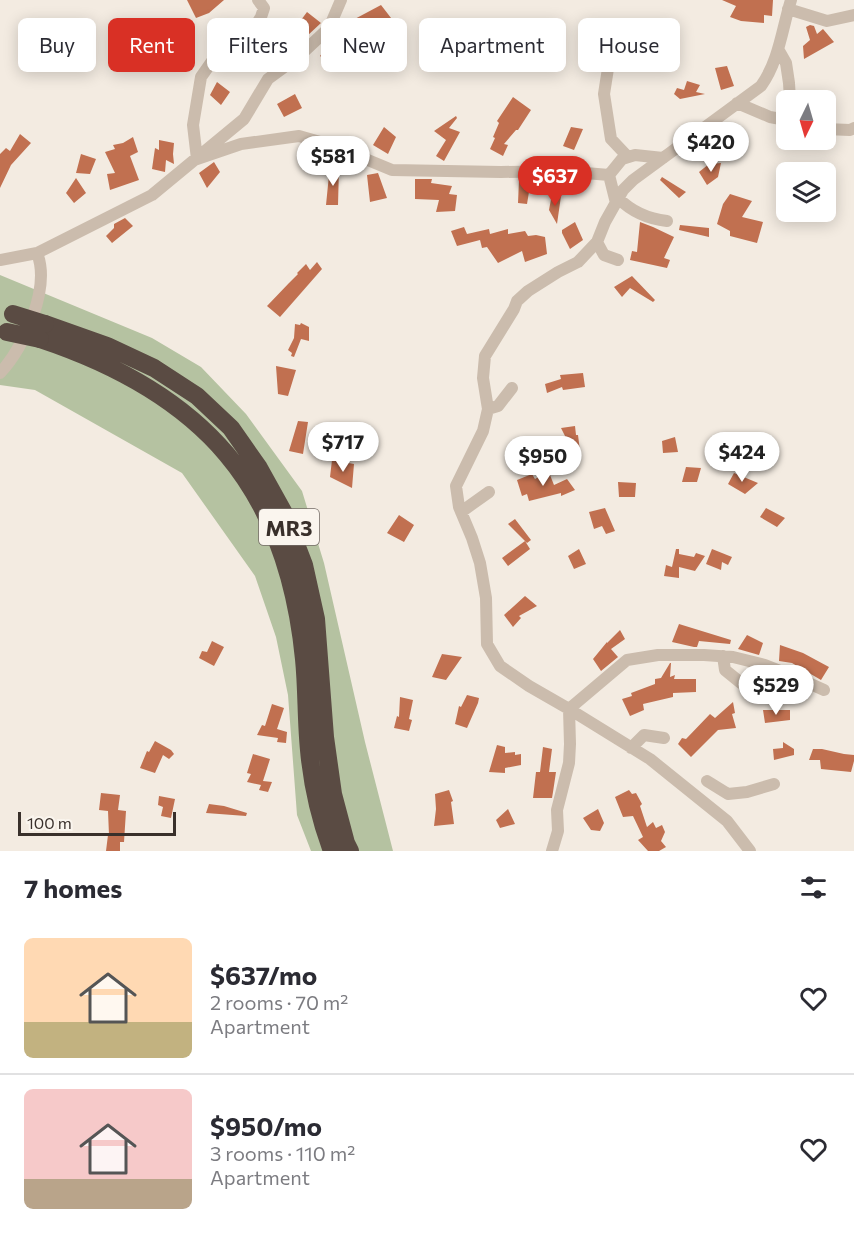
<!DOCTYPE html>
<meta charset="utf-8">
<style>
body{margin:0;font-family:Commissioner,sans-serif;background:#f2f2f3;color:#2b2b33;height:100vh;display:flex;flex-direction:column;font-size:22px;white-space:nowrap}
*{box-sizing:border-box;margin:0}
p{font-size:20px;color:#7c7c81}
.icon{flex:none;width:33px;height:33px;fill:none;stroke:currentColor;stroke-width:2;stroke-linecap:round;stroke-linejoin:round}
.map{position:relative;height:851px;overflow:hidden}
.panel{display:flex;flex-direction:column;background:#fff;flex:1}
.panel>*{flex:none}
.banner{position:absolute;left:18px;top:18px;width:819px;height:54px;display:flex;gap:12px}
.needle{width:39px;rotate:185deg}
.controls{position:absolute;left:776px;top:90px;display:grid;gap:12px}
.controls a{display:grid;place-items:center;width:60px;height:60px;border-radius:9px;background:#fff;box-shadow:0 3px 15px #0003;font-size:30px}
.scale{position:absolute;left:18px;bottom:15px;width:158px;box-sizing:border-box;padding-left:6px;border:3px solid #39302b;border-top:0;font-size:16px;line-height:21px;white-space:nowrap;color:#39302b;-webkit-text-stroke:4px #faf5ee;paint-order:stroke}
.price{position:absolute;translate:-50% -51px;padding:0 14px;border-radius:21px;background:#fff;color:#222;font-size:20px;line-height:39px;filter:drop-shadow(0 2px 3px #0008)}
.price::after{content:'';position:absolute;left:50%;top:36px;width:18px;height:14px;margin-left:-9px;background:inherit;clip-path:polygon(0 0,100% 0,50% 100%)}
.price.current{background:#d93025;color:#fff}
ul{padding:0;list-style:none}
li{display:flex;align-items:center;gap:18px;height:150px;padding:0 24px}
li+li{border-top:2px solid #e1e1e2}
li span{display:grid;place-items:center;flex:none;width:168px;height:120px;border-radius:9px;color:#555}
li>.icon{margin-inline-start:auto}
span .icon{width:72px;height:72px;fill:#fffc;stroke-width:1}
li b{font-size:26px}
h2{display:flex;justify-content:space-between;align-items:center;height:72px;padding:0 24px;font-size:26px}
.tag{padding:0 21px;border-radius:9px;background:#fff;box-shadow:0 3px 15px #0003;font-size:21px;line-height:54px}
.tag.current{background:#d93025;color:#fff}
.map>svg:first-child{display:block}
.green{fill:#b5c2a1}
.building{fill:#c17050}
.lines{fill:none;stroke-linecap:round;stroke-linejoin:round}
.street{stroke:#cbbcad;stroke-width:12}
.highway{stroke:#5a4b43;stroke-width:18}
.highway-bridge{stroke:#5a4b43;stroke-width:18}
.labels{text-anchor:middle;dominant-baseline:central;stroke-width:5;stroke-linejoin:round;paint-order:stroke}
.shield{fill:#faf5ee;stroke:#736b66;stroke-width:1.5}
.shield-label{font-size:21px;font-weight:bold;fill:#39302b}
</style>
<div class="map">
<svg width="854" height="851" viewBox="0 0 854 851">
<rect width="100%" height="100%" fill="#f3ebe1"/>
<path class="green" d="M 0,275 L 152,338 L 201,367 L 246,414 L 302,491 L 324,563 L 365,742 L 393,851 L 311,851 L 297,815 L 288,695 L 276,637 L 255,576 L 182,473 L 35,390 L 0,385 Z"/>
<path class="building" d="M 187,0 L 224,0 L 209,13 L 196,18 Z
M 722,0 L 773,0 L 772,16 L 764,15 L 764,23 L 741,21 L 730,17 L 736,6 Z
M 381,5 L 398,27 L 369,50 L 351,21 Z
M 307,12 L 321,23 L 307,36 L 298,24 Z
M 636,24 L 645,36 L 641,40 L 645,44 L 625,63 L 616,59 Z
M 810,25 L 814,26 L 817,34 L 823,29 L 834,42 L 804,59 L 803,46 L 810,40 L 806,27 Z
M 337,33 L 351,42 L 334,66 L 320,56 Z
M 727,66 L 734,86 L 721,90 L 715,68 Z
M 687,81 L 700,85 L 696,92 L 705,94 L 680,99 L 674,94 L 677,88 L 684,90 Z
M 217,82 L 230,92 L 221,105 L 210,95 Z
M 295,94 L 302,108 L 284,117 L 277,104 Z
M 513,97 L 531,110 L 518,130 L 516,130 L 504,144 L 508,145 L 503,156 L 490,149 L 495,138 L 493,137 L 499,123 L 497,121 Z
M 456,116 L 457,118 L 449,128 L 460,132 L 444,161 L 436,156 L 446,140 L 434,131 Z
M 384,127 L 396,137 L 388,154 L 373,145 Z
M 571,127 L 583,129 L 574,150 L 563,146 Z
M 20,134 L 31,143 L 11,165 L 0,188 L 0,154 L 6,148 L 10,151 Z
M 133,137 L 138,152 L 130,156 L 139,180 L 110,190 L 107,174 L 115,173 L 105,152 L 115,149 L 113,145 L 123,143 Z
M 159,140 L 174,143 L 173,154 L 174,164 L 166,160 L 165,172 L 152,169 L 155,148 L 159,150 Z
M 709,142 L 720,153 L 713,161 L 706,151 L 684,152 L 695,145 Z
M 81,154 L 96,159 L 90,174 L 76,173 Z
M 214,162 L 220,172 L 207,188 L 199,173 Z
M 721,163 L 718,177 L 707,185 L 699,172 L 709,164 Z
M 330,165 L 339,168 L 338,205 L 326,205 Z
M 378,173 L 387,198 L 370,202 L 367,175 Z
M 662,177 L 686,192 L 679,198 L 660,180 Z
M 76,178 L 86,193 L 74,203 L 66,193 Z
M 415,179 L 432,179 L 431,183 L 452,186 L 449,194 L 457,195 L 455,211 L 436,212 L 439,200 L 415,199 Z
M 519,180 L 531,180 L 527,204 L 518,203 Z
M 552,194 L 561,196 L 557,224 L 549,210 Z
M 730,194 L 752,201 L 742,217 L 763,222 L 757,243 L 730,236 L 730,231 L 717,224 L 723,204 Z
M 125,218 L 133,226 L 112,243 L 106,236 L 114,228 L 114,224 Z
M 575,222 L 583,240 L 570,249 L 562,233 L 562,230 Z
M 640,222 L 653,227 L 674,237 L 664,258 L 670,260 L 667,268 L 630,260 L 632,251 L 637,252 Z
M 680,225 L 709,228 L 709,237 L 679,230 Z
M 464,227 L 467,234 L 489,229 L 490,234 L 508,229 L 508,234 L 525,231 L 528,236 L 536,235 L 545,237 L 547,254 L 525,262 L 522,251 L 498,263 L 487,247 L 482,248 L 480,240 L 457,246 L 451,231 Z
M 317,262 L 322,269 L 280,317 L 267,306 L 289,283 L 298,274 L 297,273 L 306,264 L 310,270 Z
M 632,276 L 655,300 L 653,302 L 630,288 L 622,297 L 614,287 Z
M 301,323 L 309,327 L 309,341 L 301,339 L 294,357 L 291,356 L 292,353 L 288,350 L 294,338 L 295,324 L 300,325 Z
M 276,366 L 296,370 L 288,396 L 278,394 Z
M 583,373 L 585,387 L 563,390 L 562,387 L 547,393 L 545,384 L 561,379 L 560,375 Z
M 298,421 L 308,422 L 303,454 L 289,451 Z
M 575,426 L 576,435 L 578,435 L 580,451 L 563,451 L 565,436 L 561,428 Z
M 675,437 L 678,452 L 663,453 L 662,441 Z
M 550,442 L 554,457 L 534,461 L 532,448 Z
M 332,460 L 354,464 L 352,488 L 330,477 Z
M 686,467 L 701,468 L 697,482 L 682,482 Z
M 734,473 L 758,483 L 745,494 L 728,484 Z
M 532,474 L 535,479 L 540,476 L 541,479 L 550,475 L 554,485 L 567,479 L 575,490 L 561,496 L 561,493 L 529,501 L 527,494 L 522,496 L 517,480 Z
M 618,482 L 636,483 L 635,497 L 619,497 Z
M 605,508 L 615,531 L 606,534 L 602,526 L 594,529 L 589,512 Z
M 766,508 L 785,518 L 777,527 L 760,517 Z
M 399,515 L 414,525 L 404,542 L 387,533 Z
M 515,519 L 531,540 L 527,543 L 508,524 Z
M 525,541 L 530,549 L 508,566 L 502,558 Z
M 579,549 L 586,564 L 574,569 L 568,556 Z
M 676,549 L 679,549 L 679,554 L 694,557 L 696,553 L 705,556 L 695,571 L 679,567 L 679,578 L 664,576 L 666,565 L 672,567 Z
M 712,549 L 732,557 L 728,565 L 722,562 L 721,570 L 706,564 Z
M 525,596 L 537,606 L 519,616 L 521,618 L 513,627 L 504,615 Z
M 679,624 L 731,640 L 730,644 L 699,641 L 697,647 L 694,647 L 672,642 Z
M 620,630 L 625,639 L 611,649 L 618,657 L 601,671 L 593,659 L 607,642 L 607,643 Z
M 747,635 L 763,643 L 759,655 L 738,649 Z
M 212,641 L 224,647 L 214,666 L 199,658 L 202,651 L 207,652 Z
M 780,645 L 803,653 L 829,667 L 821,680 L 792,663 L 779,661 Z
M 442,654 L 462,657 L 446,680 L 432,677 Z
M 670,663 L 671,663 L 670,677 L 675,675 L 674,679 L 696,679 L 696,692 L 673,693 L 673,697 L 643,704 L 644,710 L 630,716 L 622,699 L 632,696 L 631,693 L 655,684 L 655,679 L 661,678 Z
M 467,695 L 479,698 L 478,703 L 467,728 L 455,724 L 459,706 L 461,707 Z
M 400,697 L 413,700 L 409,719 L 412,720 L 409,731 L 394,728 L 397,716 L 399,717 Z
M 733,702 L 735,713 L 732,714 L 736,728 L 718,730 L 691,757 L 678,744 L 682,738 L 686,739 L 710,714 L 715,718 Z
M 272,704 L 284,708 L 277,729 L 287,732 L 286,743 L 277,742 L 278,738 L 257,735 L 262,725 L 265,726 Z
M 763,710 L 790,710 L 790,720 L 765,723 Z
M 155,741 L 171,750 L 174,754 L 169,759 L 163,755 L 155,773 L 140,768 L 147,751 L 149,752 Z
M 783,742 L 794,749 L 794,755 L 774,760 L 773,749 L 783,748 Z
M 497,745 L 505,747 L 505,753 L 515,752 L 515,755 L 521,754 L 521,765 L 505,768 L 505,773 L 489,772 Z
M 543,747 L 552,749 L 549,772 L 556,772 L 553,792 L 552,798 L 533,798 L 536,772 L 540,772 Z
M 813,749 L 822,749 L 844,754 L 854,755 L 854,761 L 851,772 L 821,769 L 820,760 L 809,760 Z
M 253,754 L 270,759 L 263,781 L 272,782 L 268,792 L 259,790 L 261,785 L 247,782 L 251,774 L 247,773 Z
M 449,790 L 453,801 L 451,802 L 454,824 L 434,826 L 436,809 L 435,794 Z
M 629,790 L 632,794 L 636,793 L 642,804 L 640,806 L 647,827 L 653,822 L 656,828 L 662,825 L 665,832 L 661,841 L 666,847 L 659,851 L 648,851 L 638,840 L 643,837 L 633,816 L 623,817 L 615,797 Z
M 101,793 L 120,795 L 118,810 L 126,811 L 124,842 L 120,842 L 120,851 L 106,851 L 108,835 L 109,835 L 108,811 L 99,810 Z
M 159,796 L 175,799 L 171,818 L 161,816 L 163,807 L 158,805 Z
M 209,804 L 224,806 L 247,813 L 246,816 L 206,813 Z
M 508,809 L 515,824 L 500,828 L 496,820 Z
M 598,809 L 604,823 L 600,831 L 591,830 L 583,818 Z"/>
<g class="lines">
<path class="street" d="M 258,0 L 264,8 L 261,17 L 256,25 L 222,47 L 201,77 L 193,125 L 197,159 L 241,144 L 299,136 L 334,146 L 392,170 L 501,172 L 562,171 L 609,175 L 616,203
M 788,9 L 827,21 L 854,15
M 778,49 L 786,63 L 789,83 L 790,100
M 609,62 L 604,94 L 611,139 L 628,157
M 737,103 L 770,117 L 786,120
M 825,129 L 850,130 L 854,128
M 609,175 L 622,159 L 635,155 L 663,158
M 618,198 C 631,211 649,219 667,221
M 597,242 L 604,255 L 618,260
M 0,260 L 37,253 L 152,195 L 244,119 L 268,79 L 298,57 L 329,28 L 341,0
M 0,373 C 24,347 51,288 37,253
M 488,409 L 498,406 L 512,388
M 461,512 L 489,492
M 723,656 L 725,670 L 741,683
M 631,748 L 644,735 L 664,738
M 707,781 L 728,794 L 747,792 L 774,784
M 552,851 L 558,831 L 557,810 L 569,763 L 570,744 L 569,709 L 627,660 L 658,655 L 704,655 L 733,657 L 765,665 L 793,676 L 824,690
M 750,851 L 727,821 L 650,759 L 569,709 L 529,686 L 500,666 L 487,644 L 486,598 L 480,563 L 472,538 L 459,507 L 456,486 L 483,431 L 488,409 L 483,378 L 485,356 L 514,309 L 517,301 L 528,291 L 558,272 L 578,262 L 597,242 L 605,222 L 623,190 L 633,180 L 761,86 C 779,61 782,29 791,0"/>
<path class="highway" d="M 45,324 L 107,346 L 154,368 L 197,396 L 231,428 L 259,468 L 284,513 L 304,565 L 316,619 L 325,737 L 333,794 L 346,843 L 350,851
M 40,339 C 203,393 287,486 304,659 C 307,689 306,720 309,750 C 312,783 320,819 332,851"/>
<path class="highway-bridge" d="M 13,314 L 45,324
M 7,332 L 40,339"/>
</g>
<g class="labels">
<rect class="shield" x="259" y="509" width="60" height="36" rx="4.5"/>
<g class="shield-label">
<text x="289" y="527">MR3</text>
</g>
</g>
</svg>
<div class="controls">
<a><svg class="needle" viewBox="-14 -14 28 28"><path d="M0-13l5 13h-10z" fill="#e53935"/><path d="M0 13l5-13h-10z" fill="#7c7c81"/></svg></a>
<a><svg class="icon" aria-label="layers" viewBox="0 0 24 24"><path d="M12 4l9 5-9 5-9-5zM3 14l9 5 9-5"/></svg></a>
</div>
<div class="scale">100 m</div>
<b class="price" style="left:711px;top:173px">$420</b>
<b class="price" style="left:333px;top:187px">$581</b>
<b class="price current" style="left:555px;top:207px">$637</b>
<b class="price" style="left:343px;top:473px">$717</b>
<b class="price" style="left:742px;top:483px">$424</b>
<b class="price" style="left:543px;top:487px">$950</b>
<b class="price" style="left:776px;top:716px">$529</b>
<div class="banner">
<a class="tag">Buy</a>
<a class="tag current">Rent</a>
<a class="tag">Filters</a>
<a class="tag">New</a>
<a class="tag">Apartment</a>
<a class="tag">House</a>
</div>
</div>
<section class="panel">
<h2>7 homes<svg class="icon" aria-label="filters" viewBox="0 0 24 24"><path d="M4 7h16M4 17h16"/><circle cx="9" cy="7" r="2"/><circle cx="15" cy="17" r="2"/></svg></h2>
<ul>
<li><span style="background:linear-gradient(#ffd9b3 70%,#c2b280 0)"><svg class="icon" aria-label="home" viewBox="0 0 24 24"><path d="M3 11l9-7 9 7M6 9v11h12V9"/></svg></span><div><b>$637/mo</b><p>2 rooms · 70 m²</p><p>Apartment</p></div><svg class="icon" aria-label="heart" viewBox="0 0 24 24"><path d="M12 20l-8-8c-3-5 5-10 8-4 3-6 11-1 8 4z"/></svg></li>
<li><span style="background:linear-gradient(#f6c9c9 75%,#b9a48a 0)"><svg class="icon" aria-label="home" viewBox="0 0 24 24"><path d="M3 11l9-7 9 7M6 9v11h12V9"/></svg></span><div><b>$950/mo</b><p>3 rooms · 110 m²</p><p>Apartment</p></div><svg class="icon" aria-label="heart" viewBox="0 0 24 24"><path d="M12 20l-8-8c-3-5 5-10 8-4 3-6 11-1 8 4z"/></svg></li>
</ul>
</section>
